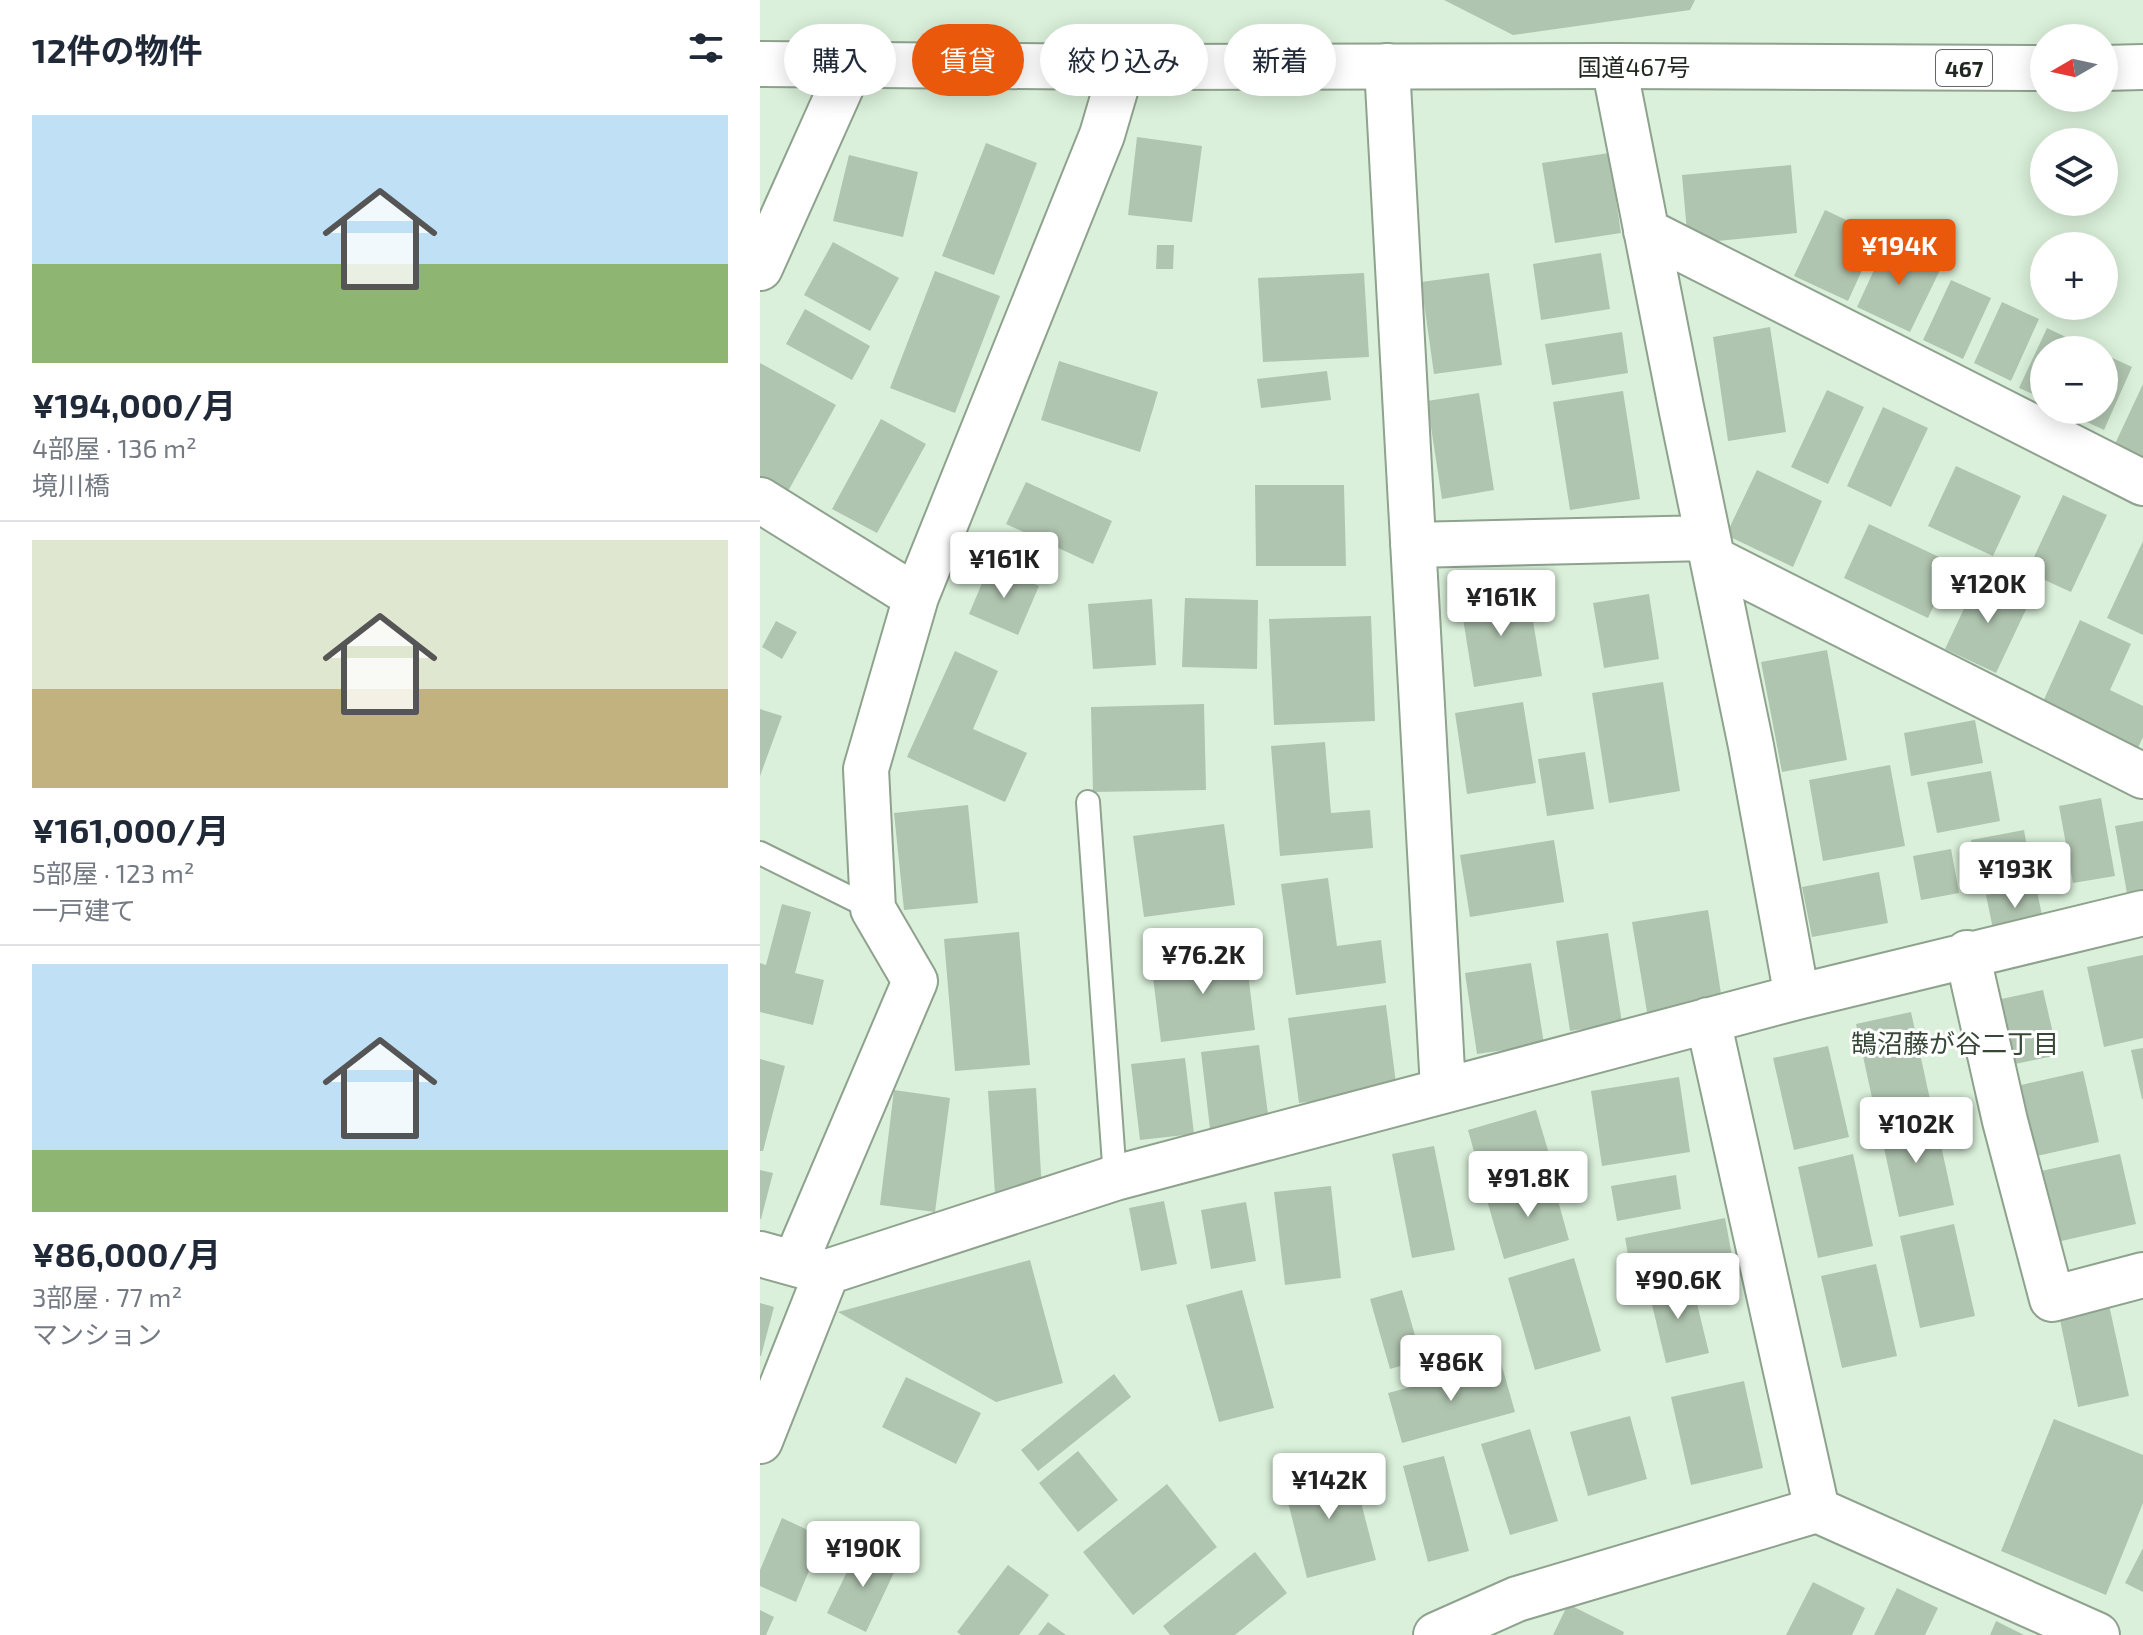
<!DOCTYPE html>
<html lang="ja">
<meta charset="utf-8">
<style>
body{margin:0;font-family:"Exo 2","Noto Sans JP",sans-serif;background:#f2f2f3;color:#1f2937;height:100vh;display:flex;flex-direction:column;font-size:30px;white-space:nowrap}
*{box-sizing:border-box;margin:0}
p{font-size:26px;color:#747a83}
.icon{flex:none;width:44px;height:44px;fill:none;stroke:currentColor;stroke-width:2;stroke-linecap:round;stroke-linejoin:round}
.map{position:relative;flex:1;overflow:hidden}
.details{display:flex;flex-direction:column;background:#fff;width:760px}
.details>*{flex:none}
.top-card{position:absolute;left:24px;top:24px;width:760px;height:72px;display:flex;gap:16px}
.needle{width:52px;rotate:261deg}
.tools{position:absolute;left:1270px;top:24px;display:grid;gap:16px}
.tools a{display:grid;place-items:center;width:88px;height:88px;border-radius:50%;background:#fff;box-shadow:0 4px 20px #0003;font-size:40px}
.price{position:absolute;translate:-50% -68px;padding:0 18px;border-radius:8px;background:#fff;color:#222;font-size:26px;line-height:52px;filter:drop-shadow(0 2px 4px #0008)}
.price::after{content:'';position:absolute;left:50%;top:48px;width:24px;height:18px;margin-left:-12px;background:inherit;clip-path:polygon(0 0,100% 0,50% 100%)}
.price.active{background:#ea580c;color:#fff}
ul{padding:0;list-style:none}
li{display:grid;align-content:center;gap:16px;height:424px;padding:0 32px}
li+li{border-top:2px solid #e0e1e3}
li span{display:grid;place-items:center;height:248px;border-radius:0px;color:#555}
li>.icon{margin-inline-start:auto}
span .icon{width:144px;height:144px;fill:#fffc;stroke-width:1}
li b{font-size:34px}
h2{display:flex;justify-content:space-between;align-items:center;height:96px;padding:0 32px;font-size:34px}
.chip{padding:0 28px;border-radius:36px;background:#fff;box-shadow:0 4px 20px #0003;font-size:28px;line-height:72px}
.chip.active{background:#ea580c;color:#fff}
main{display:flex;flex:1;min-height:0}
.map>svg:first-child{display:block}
.pier{fill:#daf0da}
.building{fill:#b0c5b0}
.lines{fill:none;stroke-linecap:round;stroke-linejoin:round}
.lane-casing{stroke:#8ea28e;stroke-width:26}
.street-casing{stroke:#8ea28e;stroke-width:48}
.highway-casing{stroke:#8ea28e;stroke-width:48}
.lane{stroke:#fff;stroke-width:22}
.street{stroke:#fff;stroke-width:44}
.highway{stroke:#fff;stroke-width:44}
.labels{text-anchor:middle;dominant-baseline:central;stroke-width:6;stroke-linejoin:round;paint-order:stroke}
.shield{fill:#fff;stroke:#636863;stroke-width:2}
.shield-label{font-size:22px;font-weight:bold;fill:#202820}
.street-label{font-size:24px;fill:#202820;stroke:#fff}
.neighbourhood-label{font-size:26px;fill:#374837;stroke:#fff}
</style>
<main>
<section class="details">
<h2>12件の物件<svg class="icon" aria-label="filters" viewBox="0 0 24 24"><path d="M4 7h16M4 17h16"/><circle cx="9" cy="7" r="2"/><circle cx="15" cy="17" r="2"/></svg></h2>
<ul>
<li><span style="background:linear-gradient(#bfe0f5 60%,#8fb573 0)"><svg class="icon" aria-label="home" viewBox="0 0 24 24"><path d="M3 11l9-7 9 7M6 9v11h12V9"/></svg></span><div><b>¥194,000/月</b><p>4部屋 · 136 m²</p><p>境川橋</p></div></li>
<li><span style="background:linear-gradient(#dfe7d0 60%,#c2b280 0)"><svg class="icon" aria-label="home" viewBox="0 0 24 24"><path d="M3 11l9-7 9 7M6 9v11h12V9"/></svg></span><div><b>¥161,000/月</b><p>5部屋 · 123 m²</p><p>一戸建て</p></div></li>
<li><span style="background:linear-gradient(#bfe0f5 75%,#8fb573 0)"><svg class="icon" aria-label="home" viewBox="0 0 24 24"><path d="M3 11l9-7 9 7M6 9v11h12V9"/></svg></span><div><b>¥86,000/月</b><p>3部屋 · 77 m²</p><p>マンション</p></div></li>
</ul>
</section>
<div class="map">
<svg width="1383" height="1635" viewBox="0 0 1383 1635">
<rect width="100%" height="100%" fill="#daf0da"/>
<path class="pier" d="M 1203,3 L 1383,3 L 1383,130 L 1354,130 L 1318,99 L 1344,98 L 1344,38 L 1284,38 L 1284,70 Z"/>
<path class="building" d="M 684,0 L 935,0 L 930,10 L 753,35 Z
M 377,137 L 442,146 L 432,222 L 368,215 Z
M 226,143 L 277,163 L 234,275 L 182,256 Z
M 849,153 L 861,233 L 795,243 L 782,163 Z
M 89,155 L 158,172 L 143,237 L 73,221 Z
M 1031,165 L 1037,233 L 928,244 L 922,175 Z
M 1065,210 L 1118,235 L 1088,301 L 1034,276 Z
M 73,242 L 139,278 L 110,331 L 44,295 Z
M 1127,242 L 1181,268 L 1150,332 L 1097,307 Z
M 397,245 L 414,245 L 413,269 L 396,269 Z
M 841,253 L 850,309 L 781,320 L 773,264 Z
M 175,271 L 240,296 L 195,413 L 130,388 Z
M 604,273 L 609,357 L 503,362 L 498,278 Z
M 729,273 L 742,365 L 674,374 L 661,282 Z
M 1191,280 L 1231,298 L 1203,359 L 1163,340 Z
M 1242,302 L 1279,319 L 1251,381 L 1214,363 Z
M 45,309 L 110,346 L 92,380 L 26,344 Z
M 1010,327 L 1026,432 L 968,441 L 953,337 Z
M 1287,328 L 1333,350 L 1284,350 L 1284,399 L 1259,388 Z
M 862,332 L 868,373 L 792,385 L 785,344 Z
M 1344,354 L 1372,367 L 1344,430 L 1312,415 L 1314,410 L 1344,410 Z
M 299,361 L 398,392 L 380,452 L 281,420 Z
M 0,363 L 76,405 L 27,493 L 0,478 Z
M 567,371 L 571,400 L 501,408 L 497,379 Z
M 1383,384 L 1383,460 L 1354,446 Z
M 1067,390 L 1104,407 L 1068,484 L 1031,467 Z
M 863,391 L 880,499 L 810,510 L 793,402 Z
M 719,393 L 734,490 L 682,499 L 667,401 Z
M 1123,407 L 1168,428 L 1131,507 L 1087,486 Z
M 121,419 L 166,444 L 117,533 L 72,509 Z
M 1196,466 L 1261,496 L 1233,556 L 1168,526 Z
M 997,470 L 1062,501 L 1033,567 L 966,535 Z
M 266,482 L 352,521 L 333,564 L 246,524 Z
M 495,485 L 584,485 L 586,566 L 496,566 Z
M 1303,495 L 1347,515 L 1311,592 L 1267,572 Z
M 1109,524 L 1194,564 L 1168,618 L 1084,578 Z
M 1383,541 L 1383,635 L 1347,618 Z
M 230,564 L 279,586 L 258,635 L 209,614 Z
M 1219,577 L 1270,601 L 1236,673 L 1185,649 Z
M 768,590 L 782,676 L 714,687 L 700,600 Z
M 889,594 L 899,659 L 844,668 L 833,603 Z
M 425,598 L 498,600 L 497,669 L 422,667 Z
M 392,599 L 396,665 L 333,669 L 328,604 Z
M 611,616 L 615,721 L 514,725 L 509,619 Z
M 1320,620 L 1371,644 L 1350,690 L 1383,706 L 1383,737 L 1377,750 L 1281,706 Z
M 16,621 L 37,632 L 22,659 L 2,647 Z
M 1067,650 L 1087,760 L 1022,772 L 1001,662 Z
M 195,651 L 238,671 L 213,729 L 267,753 L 245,802 L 147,757 Z
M 903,682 L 920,791 L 849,803 L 832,693 Z
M 763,702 L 776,783 L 707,794 L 695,713 Z
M 444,704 L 446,790 L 333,792 L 331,707 Z
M 0,709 L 22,716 L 0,776 Z
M 1215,720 L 1223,763 L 1151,776 L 1144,733 Z
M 565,742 L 571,813 L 610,810 L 613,848 L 520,856 L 511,746 Z
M 825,752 L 834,809 L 787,816 L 778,759 Z
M 1130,765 L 1145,846 L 1063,861 L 1049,780 Z
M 1231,771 L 1240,821 L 1177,833 L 1167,782 Z
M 1341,798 L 1355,876 L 1313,883 L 1299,806 Z
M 208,805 L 218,903 L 144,910 L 134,813 Z
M 1383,821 L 1383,897 L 1368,899 L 1355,826 Z
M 464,824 L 475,905 L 384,917 L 373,836 Z
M 1264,830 L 1271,870 L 1218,879 L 1211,840 Z
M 794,840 L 804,902 L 710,917 L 700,855 Z
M 1191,849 L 1199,893 L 1161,900 L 1153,856 Z
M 1119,872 L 1128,923 L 1052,937 L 1042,887 Z
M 568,878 L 577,946 L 621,940 L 626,983 L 536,995 L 521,884 Z
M 1276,886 L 1284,925 L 1234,934 L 1226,895 Z
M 22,904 L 51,912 L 35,973 L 64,980 L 53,1025 L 0,1012 L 0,963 L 6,965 Z
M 948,910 L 962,1000 L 887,1012 L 872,922 Z
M 259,932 L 270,1065 L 195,1071 L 184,939 Z
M 848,933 L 862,1023 L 810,1031 L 796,941 Z
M 485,949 L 495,1030 L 401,1042 L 391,961 Z
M 1383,955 L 1383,1038 L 1344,1047 L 1327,967 Z
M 771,963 L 784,1044 L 717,1054 L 705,973 Z
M 1283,990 L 1298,1055 L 1241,1067 L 1227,1002 Z
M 626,1005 L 637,1091 L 539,1103 L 528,1018 Z
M 1151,1012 L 1171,1104 L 1116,1116 L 1096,1024 Z
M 499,1045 L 509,1122 L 450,1129 L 441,1052 Z
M 1068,1046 L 1089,1137 L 1034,1150 L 1013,1058 Z
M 1383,1048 L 1383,1099 L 1382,1099 L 1371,1050 Z
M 425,1058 L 434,1134 L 380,1140 L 371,1064 Z
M 0,1059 L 25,1066 L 3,1151 L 0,1151 Z
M 1323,1071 L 1339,1142 L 1277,1156 L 1261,1085 Z
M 919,1077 L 930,1152 L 842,1166 L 831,1091 Z
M 276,1088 L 282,1191 L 235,1194 L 228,1091 Z
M 134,1090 L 190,1098 L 175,1212 L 120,1205 Z
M 776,1110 L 790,1157 L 721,1177 L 708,1130 Z
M 1174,1113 L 1194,1205 L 1139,1217 L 1119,1125 Z
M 674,1146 L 695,1250 L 652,1258 L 632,1154 Z
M 1093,1154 L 1113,1246 L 1058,1258 L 1038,1167 Z
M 1360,1154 L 1376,1224 L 1297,1242 L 1281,1171 Z
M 0,1170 L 13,1173 L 1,1219 L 0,1219 Z
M 916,1175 L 921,1209 L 857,1221 L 851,1186 Z
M 792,1179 L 809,1240 L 744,1259 L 726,1197 Z
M 571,1186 L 581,1278 L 525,1285 L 514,1192 Z
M 404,1201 L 417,1264 L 381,1271 L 369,1208 Z
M 486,1202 L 496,1261 L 451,1269 L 441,1210 Z
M 965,1218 L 972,1256 L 872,1276 L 865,1238 Z
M 1194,1224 L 1215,1316 L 1160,1328 L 1140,1236 Z
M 814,1258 L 841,1351 L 775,1370 L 748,1278 Z
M 270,1260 L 303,1383 L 236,1402 L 78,1312 Z
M 1116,1264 L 1137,1356 L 1082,1368 L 1061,1276 Z
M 931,1279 L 949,1353 L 906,1363 L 888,1288 Z
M 482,1290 L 514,1408 L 459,1422 L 426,1305 Z
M 642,1290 L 662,1360 L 630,1369 L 610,1299 Z
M 0,1303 L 14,1307 L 1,1356 L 0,1356 Z
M 1349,1305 L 1369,1396 L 1318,1407 L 1299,1315 Z
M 741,1363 L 755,1412 L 642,1443 L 628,1393 Z
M 354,1374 L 371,1397 L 278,1471 L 261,1450 Z
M 146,1377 L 221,1413 L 196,1464 L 122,1427 Z
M 984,1381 L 1003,1468 L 931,1485 L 911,1397 Z
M 870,1416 L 887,1479 L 828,1496 L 810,1432 Z
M 1294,1419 L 1383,1455 L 1383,1503 L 1346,1595 L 1241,1551 Z
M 770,1429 L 798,1521 L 750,1535 L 721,1444 Z
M 318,1451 L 358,1500 L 318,1532 L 279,1483 Z
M 684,1456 L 709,1551 L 668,1562 L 643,1466 Z
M 591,1464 L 616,1560 L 547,1578 L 523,1482 Z
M 407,1484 L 457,1547 L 373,1615 L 323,1552 Z
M 22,1518 L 63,1537 L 36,1602 L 0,1586 L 0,1570 Z
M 100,1545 L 138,1564 L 106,1632 L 67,1613 Z
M 1383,1548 L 1383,1592 L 1365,1583 Z
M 495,1552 L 527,1593 L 475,1635 L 410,1635 L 403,1626 Z
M 248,1565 L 289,1595 L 259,1635 L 201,1635 L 197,1632 Z
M 1053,1582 L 1105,1608 L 1092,1635 L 1026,1635 Z
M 1137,1588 L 1178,1608 L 1165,1635 L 1114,1635 Z
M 808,1604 L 864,1632 L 863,1635 L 793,1635 Z
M 0,1610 L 14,1617 L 6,1635 L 0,1635 Z
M 1236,1621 L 1264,1635 L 1230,1635 Z
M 288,1622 L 306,1635 L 278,1635 Z"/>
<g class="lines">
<defs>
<path id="lane" d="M 328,802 L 355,1178
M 0,853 L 113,909"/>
<path id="street" d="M 627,66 L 683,1089
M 854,66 L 921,407 L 991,746 L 1037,997
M 886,231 L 1383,483
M 0,268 L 91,65
M 0,500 L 156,597
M 653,545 L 948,538
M 953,559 L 1383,776
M 1207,953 L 1245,1121 L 1292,1299 L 1383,1275
M 948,1020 L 1057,1510
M 0,1254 L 65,1272
M 35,1263 L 155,981 L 113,909 L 106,769 L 156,597 L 342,135 L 362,67
M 0,1441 L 67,1272 L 355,1178 L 1037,997 L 1383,913
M 676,1635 L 757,1599 L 1057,1510 L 1337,1635"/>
<path id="highway" d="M 0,64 L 362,67 L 854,66 L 1284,68
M 1344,68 L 1383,67"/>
</defs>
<use href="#lane" class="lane-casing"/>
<use href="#street" class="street-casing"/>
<use href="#highway" class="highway-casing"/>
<use href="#lane" class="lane"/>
<use href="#street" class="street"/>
<use href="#highway" class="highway"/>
</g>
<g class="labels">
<rect class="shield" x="1176" y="50" width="56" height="36" rx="6"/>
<g class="shield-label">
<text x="1204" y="68">467</text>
</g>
<g class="street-label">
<text x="874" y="66">国道467号</text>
</g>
<g class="neighbourhood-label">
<text x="1195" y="1042">鵠沼藤が谷二丁目</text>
</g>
</g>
</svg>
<div class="tools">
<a><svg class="needle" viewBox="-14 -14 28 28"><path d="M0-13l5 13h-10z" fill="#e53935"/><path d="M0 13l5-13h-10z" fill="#747a83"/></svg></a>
<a><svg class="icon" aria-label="layers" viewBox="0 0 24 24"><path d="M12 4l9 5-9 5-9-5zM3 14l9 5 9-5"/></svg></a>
<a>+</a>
<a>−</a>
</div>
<b class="price active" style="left:1139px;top:287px">¥194K</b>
<b class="price" style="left:244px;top:600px">¥161K</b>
<b class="price" style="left:1228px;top:625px">¥120K</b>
<b class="price" style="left:741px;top:638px">¥161K</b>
<b class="price" style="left:1255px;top:910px">¥193K</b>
<b class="price" style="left:443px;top:996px">¥76.2K</b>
<b class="price" style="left:1156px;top:1165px">¥102K</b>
<b class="price" style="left:768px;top:1219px">¥91.8K</b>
<b class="price" style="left:918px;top:1321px">¥90.6K</b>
<b class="price" style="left:691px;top:1403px">¥86K</b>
<b class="price" style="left:569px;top:1521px">¥142K</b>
<b class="price" style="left:103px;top:1589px">¥190K</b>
<div class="top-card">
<a class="chip">購入</a>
<a class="chip active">賃貸</a>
<a class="chip">絞り込み</a>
<a class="chip">新着</a>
</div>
</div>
</main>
